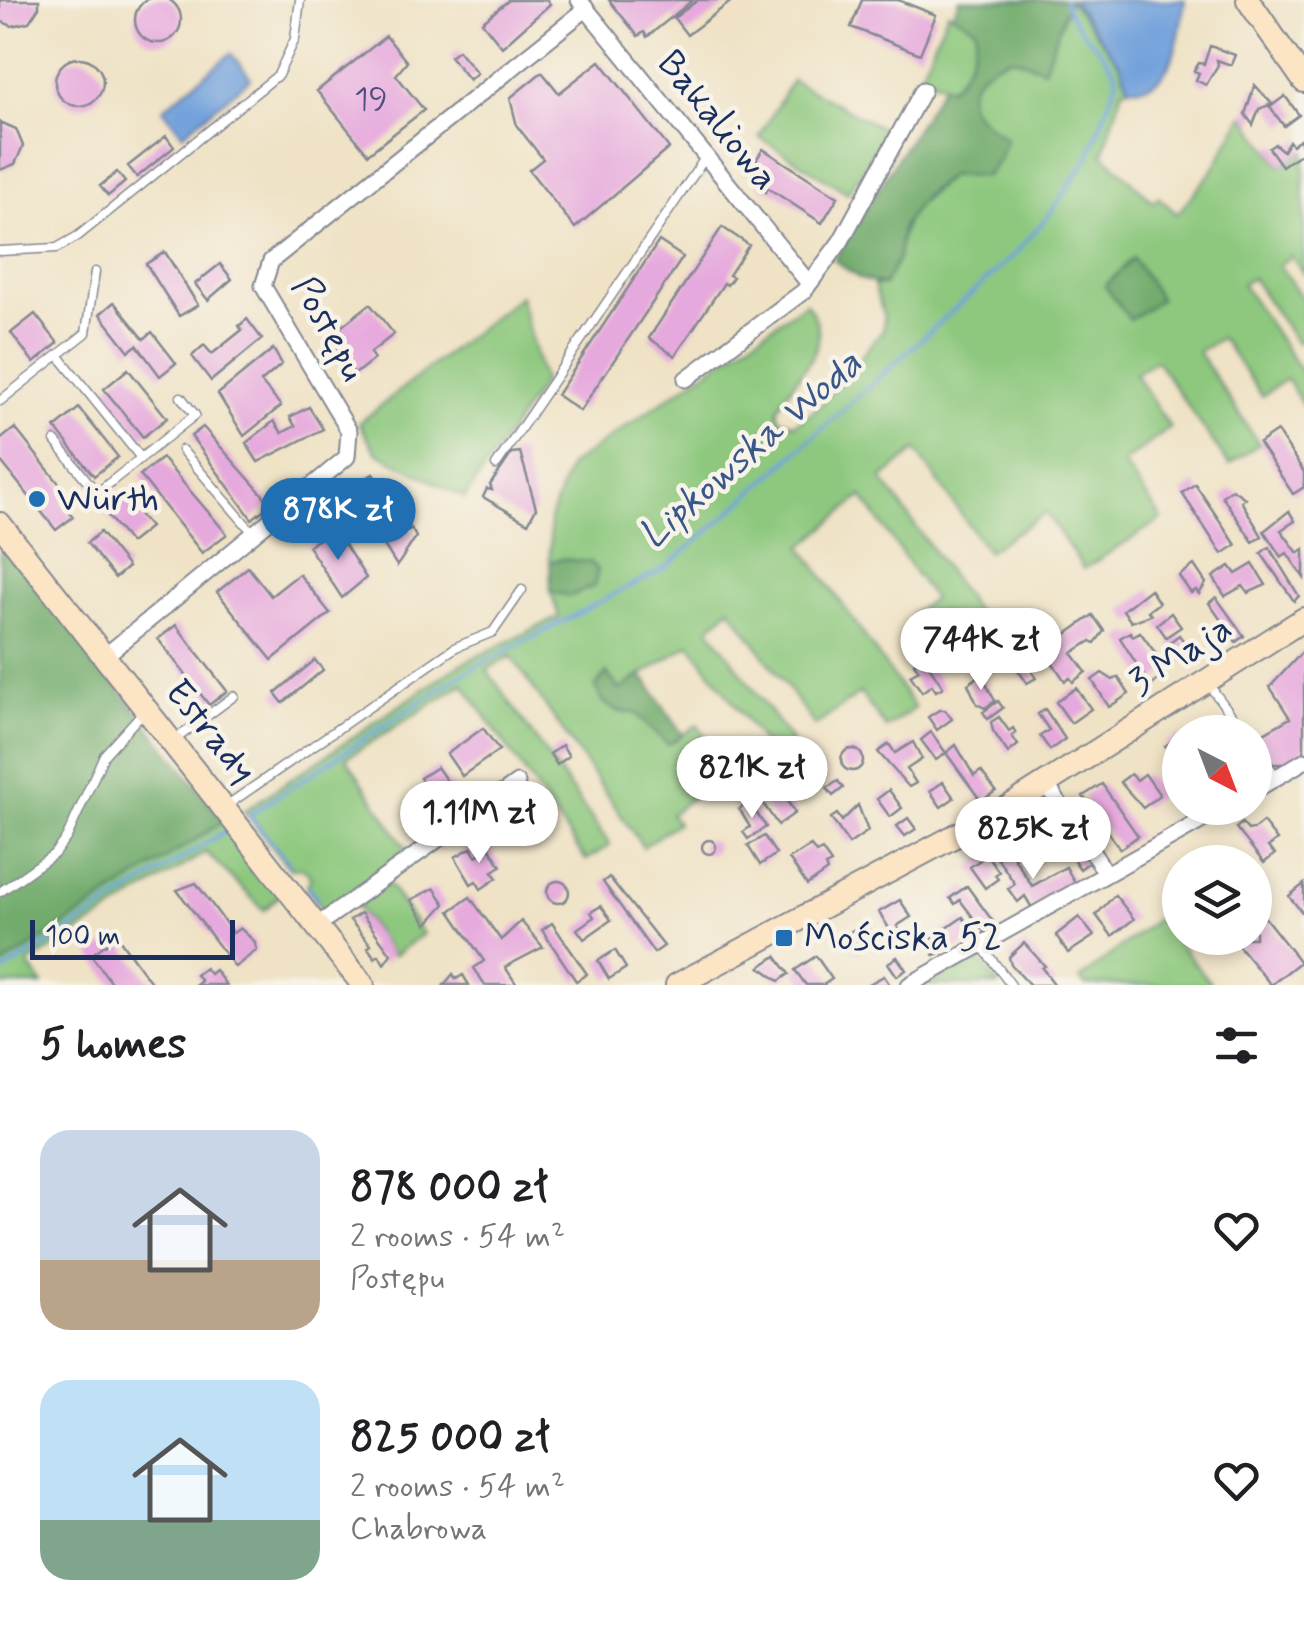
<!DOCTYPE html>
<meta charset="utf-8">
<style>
body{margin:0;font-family:Mynerve,sans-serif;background:#f2f2f2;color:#202124;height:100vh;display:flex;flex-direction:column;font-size:38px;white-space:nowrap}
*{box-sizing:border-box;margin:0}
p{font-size:32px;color:#757577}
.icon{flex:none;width:55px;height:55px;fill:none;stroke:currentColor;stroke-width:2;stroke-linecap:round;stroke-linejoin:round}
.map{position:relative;height:985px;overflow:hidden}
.drawer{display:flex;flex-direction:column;background:#fff;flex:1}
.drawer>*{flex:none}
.needle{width:65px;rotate:138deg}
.buttons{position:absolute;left:1162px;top:715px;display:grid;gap:20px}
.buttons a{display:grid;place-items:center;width:110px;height:110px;border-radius:50%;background:#fff;box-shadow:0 5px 15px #0003;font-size:50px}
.scale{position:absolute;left:30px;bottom:25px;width:205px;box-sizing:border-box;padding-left:10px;border:5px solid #1b2f5e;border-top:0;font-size:28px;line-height:35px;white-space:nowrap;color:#1b2f5e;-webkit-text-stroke:8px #f7f3e8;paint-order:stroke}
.price{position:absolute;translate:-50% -85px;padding:0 22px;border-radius:35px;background:#fff;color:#222;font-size:32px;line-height:65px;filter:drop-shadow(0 2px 5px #0008)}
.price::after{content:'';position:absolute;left:50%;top:60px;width:30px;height:22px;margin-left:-15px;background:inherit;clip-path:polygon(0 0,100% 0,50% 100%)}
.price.selected{background:#1f6fb2;color:#fff}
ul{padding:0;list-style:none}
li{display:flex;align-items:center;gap:30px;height:250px;padding:0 40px}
li span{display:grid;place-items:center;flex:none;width:280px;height:200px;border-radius:30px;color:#555}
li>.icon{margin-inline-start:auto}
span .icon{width:120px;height:120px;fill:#fffc;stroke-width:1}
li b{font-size:42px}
h2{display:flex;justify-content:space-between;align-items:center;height:120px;padding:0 40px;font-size:42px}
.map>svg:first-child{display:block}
.green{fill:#8dc87e;stroke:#547c6e;stroke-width:2.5}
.forest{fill:#72ac6d;stroke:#466e66;stroke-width:2.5}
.water{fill:#72a1db;stroke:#46689c;stroke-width:2.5}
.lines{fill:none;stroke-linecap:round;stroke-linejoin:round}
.stream{stroke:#72a1db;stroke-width:4}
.building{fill:#e6a9dd}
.service-casing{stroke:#858892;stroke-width:11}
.minor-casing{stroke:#858892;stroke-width:19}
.secondary-casing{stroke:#858892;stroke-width:26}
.service{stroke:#fff;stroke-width:8}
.minor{stroke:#fff;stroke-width:15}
.secondary{stroke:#fce5c4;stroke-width:22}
.poi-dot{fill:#1f6fb2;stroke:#f7f3e8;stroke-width:4}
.labels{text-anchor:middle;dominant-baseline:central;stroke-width:9;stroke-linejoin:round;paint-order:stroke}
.number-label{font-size:32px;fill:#4e4e7e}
.street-label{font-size:38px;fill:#1b2f5e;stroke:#f7f3e8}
.poi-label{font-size:38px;fill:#1b2f5e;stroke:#f7f3e8;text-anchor:start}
.water-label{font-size:40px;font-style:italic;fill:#39578a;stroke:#f7f3e8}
</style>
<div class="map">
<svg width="1304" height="985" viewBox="0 0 1304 985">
<rect width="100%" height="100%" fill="#f7f3e8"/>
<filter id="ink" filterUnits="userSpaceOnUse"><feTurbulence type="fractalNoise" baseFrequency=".01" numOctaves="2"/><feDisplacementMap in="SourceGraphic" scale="20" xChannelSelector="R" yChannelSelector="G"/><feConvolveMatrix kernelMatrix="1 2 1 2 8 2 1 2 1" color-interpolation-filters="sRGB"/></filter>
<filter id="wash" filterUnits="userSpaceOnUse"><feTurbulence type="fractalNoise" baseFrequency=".0048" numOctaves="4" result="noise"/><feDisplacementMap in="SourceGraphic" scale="40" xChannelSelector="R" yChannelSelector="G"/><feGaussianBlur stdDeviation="2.25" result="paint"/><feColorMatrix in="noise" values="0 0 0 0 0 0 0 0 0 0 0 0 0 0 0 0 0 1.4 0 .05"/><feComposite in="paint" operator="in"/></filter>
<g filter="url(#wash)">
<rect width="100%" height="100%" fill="#efe2c5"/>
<path class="green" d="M 1069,0 L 1120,64 L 1129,87 L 1123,89 L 1103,154 L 1153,202 L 1158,197 L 1177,214 L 1212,171 L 1244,115 L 1281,166 L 1304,151 L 1304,274 L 1291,256 L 1279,265 L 1304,301 L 1304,338 L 1297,343 L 1252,278 L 1242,284 L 1304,376 L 1304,406 L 1286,379 L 1262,396 L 1221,338 L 1198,352 L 1259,444 L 1229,465 L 1156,360 L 1135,374 L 1170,428 L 1123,463 L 1162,519 L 1084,569 L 1046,513 L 987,551 L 916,450 L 882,479 L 1004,651 L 981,666 L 944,614 L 921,628 L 912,614 L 933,599 L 862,496 L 802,547 L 915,708 L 886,728 L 860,693 L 815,726 L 730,608 L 709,628 L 792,742 L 772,755 L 690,644 L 619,690 L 607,673 L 601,699 C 612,711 619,713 636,713 L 668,744 L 698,725 L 709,741 L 694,752 L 714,780 L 671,814 L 677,823 L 643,847 L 511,656 L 487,670 L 610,845 L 586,860 L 463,684 L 346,758 L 409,853 L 335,906 L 323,910 L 306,888 L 311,877 L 303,868 L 290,869 L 244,811 L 461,664 L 559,617 L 551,592 L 571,596 L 562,559 L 550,562 L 550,519 L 569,466 L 806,303 C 841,349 794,369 777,411 L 780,419 L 795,424 L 820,406 L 883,330 L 884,318 L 874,285 L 884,285 L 910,211 L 951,175 L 986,176 L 999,160 L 1006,139 C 996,130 983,124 975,113 C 956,87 989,62 1013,57 L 1044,68 Z
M 948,12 C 957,16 973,19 976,29 C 983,45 961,77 950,88 L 920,75 Z
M 792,80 L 887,131 L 848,193 L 759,137 Z
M 520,296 L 543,382 L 465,498 L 376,452 L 359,423 Z
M 224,821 L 281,894 L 264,910 L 206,852 L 28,964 L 43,985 L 0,985 L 0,967 Z
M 388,883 L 423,934 L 393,956 L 357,906 Z
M 1158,918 L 1212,985 L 1085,985 L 1080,979 Z
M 973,959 L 981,962 L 999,985 L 927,985 Z"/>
<path class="forest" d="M 959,0 L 1069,0 L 1044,69 L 1013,57 C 989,62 956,87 975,113 C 983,124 996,130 1006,139 L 999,159 L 986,176 L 951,175 L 925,195 L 902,227 L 898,259 L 884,285 L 860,279 L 834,260 L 943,85 L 950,88 C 965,73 978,48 976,28 L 953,14 Z
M 1133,258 L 1160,299 L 1130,320 L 1105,286 Z
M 7,548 L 224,821 L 0,967 L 0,553 Z
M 562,559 L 590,562 L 598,571 L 594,586 L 571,596 L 551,592 L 550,562 Z
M 607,673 L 619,690 L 642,675 L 683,735 L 668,745 L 636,713 C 614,712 605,708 595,687 Z"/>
<path class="water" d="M 1072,0 L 1185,0 C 1179,33 1176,93 1129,87 L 1120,64 Z
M 231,53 L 251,78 L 183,134 L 163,109 Z"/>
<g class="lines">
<path class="stream" d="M 291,866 L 249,815 L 464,673 L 665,568 L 727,515 L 1012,257 L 1049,215 L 1088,158 L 1117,80 C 1110,48 1070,32 1065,0
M 308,887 L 317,899
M 0,974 L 227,830"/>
</g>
<g id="blocks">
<path class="building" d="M135 20a23 23 0 1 1 46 0a23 23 0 1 1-46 0Z
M 0,0 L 39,0 L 39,7 L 29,22 L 12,26 L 0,21 Z
M 509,0 L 547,0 L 550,4 L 502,47 L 482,22 Z
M 609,0 L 693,0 L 647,37 L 644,32 L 638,36 Z
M 698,0 L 733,0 L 687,35 L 674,18 Z
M 862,0 L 898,0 L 936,15 L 920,54 L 851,27 Z
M 386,36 L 407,62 L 396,75 L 424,110 L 368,154 L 317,91 Z
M 1210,46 L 1235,55 L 1231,65 L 1217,60 L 1218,65 L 1206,85 L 1196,80 L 1199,73 L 1194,71 L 1199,63 L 1204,64 Z
M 458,50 L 477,73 L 469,80 L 450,56 Z
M55 82a24 24 0 1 1 48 0a24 24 0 1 1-48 0Z
M 600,61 L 669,148 L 575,228 L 529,170 L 543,159 L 517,126 L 510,98 L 542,72 L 559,93 Z
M 1255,85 L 1272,104 L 1259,109 L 1253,125 L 1245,114 Z
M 1285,96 L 1299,115 L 1284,126 L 1270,107 Z
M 0,122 L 16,129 L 23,146 L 15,164 L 0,170 Z
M 166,136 L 174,147 L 137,177 L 128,166 Z
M 1300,139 L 1304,151 L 1282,166 L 1269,148 L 1275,144 L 1283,151 L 1289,141 L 1292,145 Z
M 763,149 L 838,197 L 822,223 L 768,188 L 766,192 L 749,171 Z
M 117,172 L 125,182 L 108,196 L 100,186 Z
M 722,227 L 749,245 L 729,275 L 733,277 L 727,285 L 724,283 L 675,356 L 649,338 Z
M 659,241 L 683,257 L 580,411 L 557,395 Z
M 165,252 L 198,305 L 179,316 L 146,264 Z
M 220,264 L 232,279 L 208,300 L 195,284 Z
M 114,302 L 144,339 L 152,332 L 176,363 L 160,376 L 137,345 L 129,351 L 100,314 Z
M 370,304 L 394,334 L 370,353 L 374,359 L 355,374 L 327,338 Z
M 35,314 L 58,343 L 34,363 L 11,333 Z
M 247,319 L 262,339 L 211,381 L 192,356 L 204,345 L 212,354 L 242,330 L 239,326 Z
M 273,349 L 282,364 L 261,382 L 281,406 L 244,436 L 218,394 Z
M 128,369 L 167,418 L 143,437 L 104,389 Z
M 309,407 L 323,429 L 258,462 L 246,443 L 274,421 L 282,433 L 295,426 L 290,417 Z
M 79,408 L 118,457 L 94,476 L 55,428 Z
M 203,427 L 271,504 L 252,519 L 191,436 Z
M 15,428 L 69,496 L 62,502 L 73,517 L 56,530 L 0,460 L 0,440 Z
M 1277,431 L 1304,472 L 1304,487 L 1293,494 L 1259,443 Z
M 520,452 L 536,508 L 528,523 L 483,497 L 487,489 L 492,490 L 490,485 L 512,453 Z
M 162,458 L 227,534 L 202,553 L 140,475 Z
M 373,474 L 394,501 L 391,503 L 408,531 L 411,528 L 416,537 L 397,566 L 349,489 Z
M 1195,484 L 1236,545 L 1222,554 L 1182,493 Z
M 1232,489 L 1245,498 L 1241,501 L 1262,536 L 1253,542 L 1222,496 Z
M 123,496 L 150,527 L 130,543 L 104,511 Z
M 1289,511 L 1295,521 L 1281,530 L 1298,553 L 1304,549 L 1304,578 L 1287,553 L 1281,557 L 1264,531 Z
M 335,529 L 366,578 L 342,598 L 308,546 Z
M 100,532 L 128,567 L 115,578 L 87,543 Z
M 1269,547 L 1299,596 L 1294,601 L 1261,553 Z
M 1253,564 L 1266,585 L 1248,593 L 1243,586 L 1225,596 L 1213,577 L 1230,566 L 1236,574 Z
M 1194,565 L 1206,583 L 1199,594 L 1196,590 L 1191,593 L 1179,576 Z
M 248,567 L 271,596 L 299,574 L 330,613 L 272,660 L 217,592 Z
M 1150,589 L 1159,603 L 1148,611 L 1151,615 L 1131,622 L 1123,610 Z
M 1216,597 L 1244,636 L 1236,642 L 1209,603 Z
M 1171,613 L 1181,627 L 1166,637 L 1157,624 Z
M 1093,615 L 1104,631 L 1095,643 L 1091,641 L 1072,653 L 1086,672 L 1073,682 L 1070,678 L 1065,681 L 1044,650 Z
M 176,625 L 227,691 L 209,705 L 158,639 Z
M 1130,632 L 1133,636 L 1140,632 L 1167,669 L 1151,687 L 1120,638 Z
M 1179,635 L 1194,655 L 1184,662 L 1175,656 L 1170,642 Z
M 1304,650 L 1304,754 L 1283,764 L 1273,764 L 1255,745 L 1255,738 L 1290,718 L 1270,687 Z
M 923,657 L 943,687 L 936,691 L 932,685 L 922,692 L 910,675 L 919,670 L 914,663 Z
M 315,660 L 323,670 L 283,703 L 275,693 Z
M 1027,664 L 1036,678 L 1027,683 L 1018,670 Z
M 1102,673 L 1113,680 L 1118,677 L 1129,694 L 1109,707 L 1092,680 Z
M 978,677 L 985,682 L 995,701 L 985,708 L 977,704 L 968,684 Z
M 1076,688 L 1091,709 L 1071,723 L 1056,702 Z
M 998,701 L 1003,708 L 988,719 L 983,712 Z
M 1045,709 L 1065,739 L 1050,750 L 1040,736 L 1049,730 L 1038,714 Z
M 939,710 L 945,710 L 952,719 L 937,730 L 928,717 Z
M 999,717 L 1009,731 L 1013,728 L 1016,733 L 1012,736 L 1018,745 L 1008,753 L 993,731 L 991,722 Z
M 483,728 L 499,750 L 462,776 L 447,754 Z
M 931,732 L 946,753 L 936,760 L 921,740 Z
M 1180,735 L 1180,762 L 1177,764 L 1165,746 Z
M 913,742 L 922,759 L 907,769 L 916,783 L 909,787 L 878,752 L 889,744 L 895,753 Z
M 562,745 L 569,756 L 557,765 L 550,754 Z
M 956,745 L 974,776 L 981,771 L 996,791 L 981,801 L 946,753 Z
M841 760a11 11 0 1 1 22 0a11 11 0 1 1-22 0Z
M 807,752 L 817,765 L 812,769 L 802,755 Z
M 1260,762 L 1269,774 L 1255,783 L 1255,765 Z
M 437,767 L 458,797 L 439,810 L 420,778 Z
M 1131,774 L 1137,780 L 1145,774 L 1160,795 L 1143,808 L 1120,782 Z
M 838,781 L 843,788 L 833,796 L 827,788 Z
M 943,782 L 954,798 L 941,807 L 930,791 Z
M 1102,784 L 1138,836 L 1120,849 L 1083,796 Z
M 780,790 L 795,813 L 778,825 L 762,802 Z
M 889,790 L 902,808 L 890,817 L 877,799 Z
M 749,802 L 766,827 L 748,839 L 743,832 L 750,827 L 739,809 Z
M 858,805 L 868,831 L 849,844 L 831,818 L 837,814 L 842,821 Z
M 1050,814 L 1062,833 L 1043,851 L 1027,829 Z
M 908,818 L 916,829 L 905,836 L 897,826 Z
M 1263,822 L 1277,840 L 1268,847 L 1275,854 L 1264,863 L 1236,828 L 1242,823 L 1248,830 L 1254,829 Z
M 1070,830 L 1091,861 L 1080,869 L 1059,838 Z
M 764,836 L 776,854 L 760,865 L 748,846 Z
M702 847a7 7 0 1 1 14 0a7 7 0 1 1-14 0Z
M 811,846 L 816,853 L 822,850 L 831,863 L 825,866 L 827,871 L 807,885 L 789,859 Z
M 489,847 L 501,866 L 492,872 L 497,878 L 481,889 L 476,881 L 471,884 L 455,857 L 471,848 L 476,856 Z
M 1008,848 L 1032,886 L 1066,867 L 1075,883 L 1032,908 L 1025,896 L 1018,902 L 1008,889 L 1015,884 L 996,856 Z
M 1212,851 L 1221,862 L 1190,862 L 1200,855 L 1203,858 Z
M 987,855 L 999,872 L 995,875 L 998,879 L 985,888 L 970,867 Z
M 609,877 L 664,946 L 654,953 L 603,882 Z
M547 892a11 11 0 1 1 22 0a11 11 0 1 1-22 0Z
M 196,883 L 233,933 L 240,928 L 254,941 L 257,950 L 235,967 L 177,890 Z
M 1304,884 L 1304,915 L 1289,896 Z
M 967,886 L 997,927 L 985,933 L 960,900 L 955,904 L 950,898 Z
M 434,888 L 445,904 L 427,924 L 411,900 Z
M 1115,895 L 1134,919 L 1112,936 L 1096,915 Z
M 470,897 L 501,940 L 521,921 L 543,947 L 505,967 L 517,985 L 485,985 L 474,968 L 484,961 L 450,911 Z
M 900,900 L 911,917 L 897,926 L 900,931 L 893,935 L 879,912 Z
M 1255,905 L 1300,962 L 1271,985 L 1232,938 L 1255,938 Z
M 601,906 L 611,920 L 584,939 L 577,929 L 594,917 L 591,912 Z
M 361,913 L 391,954 L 384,964 L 379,955 L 375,958 L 368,948 L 371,945 L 350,920 Z
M 963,917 L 977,938 L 944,956 L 942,952 L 934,955 L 926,942 Z
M 1079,917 L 1094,936 L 1068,953 L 1056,935 Z
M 552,923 L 587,974 L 576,981 L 542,930 Z
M 864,923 L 875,939 L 856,953 L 844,936 Z
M 117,936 L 140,968 L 153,985 L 113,985 L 91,955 Z
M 1024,943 L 1045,966 L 1042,968 L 1055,985 L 1030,985 L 1011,965 L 1009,957 Z
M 615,950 L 626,968 L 609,979 L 598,961 Z
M 776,956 L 789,974 L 779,981 L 760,967 Z
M 816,956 L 832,979 L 823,985 L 806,985 L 795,970 Z
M 897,957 L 906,970 L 897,976 L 888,963 Z
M 205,968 L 210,974 L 215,970 L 226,985 L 196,985 L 201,981 L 196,975 Z
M 453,974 L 456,979 L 463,975 L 469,985 L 444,985 Z
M 884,976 L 890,985 L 867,985 Z"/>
</g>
</g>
<g filter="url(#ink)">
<use href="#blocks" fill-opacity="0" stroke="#858892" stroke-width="2.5"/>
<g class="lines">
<defs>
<path id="service" d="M 0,251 L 57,248 L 78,236 L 278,75 L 295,39 L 300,0
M 58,355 L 141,458
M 0,401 L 86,333 L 95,272
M 55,441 L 97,493 L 195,415 L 181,397
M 182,450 L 254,534
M 496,465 L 705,158
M 1209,685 L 1244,732
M 173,741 L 234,696
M 1255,747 L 1276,776
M 226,806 L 456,647 L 493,632 L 522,590
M 0,892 L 54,854 L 67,837 L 104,755 L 143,712
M 980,944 L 1011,985"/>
<path id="minor" d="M 579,0 L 807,281
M 686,379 L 804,291 L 841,241 L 923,90
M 105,656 L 347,457 L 349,431 L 263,286 L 271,261 L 586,9
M 1046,784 L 1106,873
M 1255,790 L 1304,761
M 319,924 L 517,783
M 909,985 L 1224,808"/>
<path id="secondary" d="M 1248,0 L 1304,81
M 0,524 L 363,985
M 677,985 L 1007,808 L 1304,619"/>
</defs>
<use href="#service" class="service-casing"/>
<use href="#minor" class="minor-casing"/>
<use href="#secondary" class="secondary-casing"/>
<use href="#service" class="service"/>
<use href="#minor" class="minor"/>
<use href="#secondary" class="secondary"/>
</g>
</g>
<g class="poi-dot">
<circle cx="37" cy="499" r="10"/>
<rect x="774" y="928" width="20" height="20" rx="5"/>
</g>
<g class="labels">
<g class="number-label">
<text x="371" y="100">19</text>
</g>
<g class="street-label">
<text transform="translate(717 121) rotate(51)">Bakaliowa</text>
<text transform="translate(328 329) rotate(61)">Postępu</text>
<text transform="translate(1181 656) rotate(-33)">3 Maja</text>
<text transform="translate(210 732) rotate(51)">Estrady</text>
</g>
<g class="poi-label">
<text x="57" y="499">Würth</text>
<text x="804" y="938">Mościska 52</text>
</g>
<g class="water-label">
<text transform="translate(751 450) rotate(-41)">Lipkowska Woda</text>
</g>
</g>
</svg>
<div class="buttons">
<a><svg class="needle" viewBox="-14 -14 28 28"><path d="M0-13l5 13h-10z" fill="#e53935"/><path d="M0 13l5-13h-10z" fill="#757577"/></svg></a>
<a><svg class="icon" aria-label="layers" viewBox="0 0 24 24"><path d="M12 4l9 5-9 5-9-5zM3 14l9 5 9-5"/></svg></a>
</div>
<div class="scale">100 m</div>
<b class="price selected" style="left:338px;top:563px">878K zł</b>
<b class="price" style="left:981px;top:693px">744K zł</b>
<b class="price" style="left:752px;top:821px">821K zł</b>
<b class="price" style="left:479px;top:866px">1.11M zł</b>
<b class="price" style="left:1033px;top:882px">825K zł</b>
</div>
<section class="drawer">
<h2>5 homes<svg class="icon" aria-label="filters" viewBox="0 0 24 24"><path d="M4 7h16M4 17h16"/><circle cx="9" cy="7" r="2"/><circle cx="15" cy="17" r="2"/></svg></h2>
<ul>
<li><span style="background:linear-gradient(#c9d6e8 65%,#b9a48a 0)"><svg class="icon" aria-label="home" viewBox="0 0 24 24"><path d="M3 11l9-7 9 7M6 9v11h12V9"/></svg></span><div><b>878 000 zł</b><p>2 rooms · 54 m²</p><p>Postępu</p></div><svg class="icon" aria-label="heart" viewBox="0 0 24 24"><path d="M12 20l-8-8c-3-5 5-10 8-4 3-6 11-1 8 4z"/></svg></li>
<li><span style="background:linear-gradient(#bfe0f5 70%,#7fa58c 0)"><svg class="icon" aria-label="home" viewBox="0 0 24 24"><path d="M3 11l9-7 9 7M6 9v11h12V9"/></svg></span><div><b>825 000 zł</b><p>2 rooms · 54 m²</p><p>Chabrowa</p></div><svg class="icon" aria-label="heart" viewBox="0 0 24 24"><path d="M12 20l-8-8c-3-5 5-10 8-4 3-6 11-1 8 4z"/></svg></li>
</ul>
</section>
